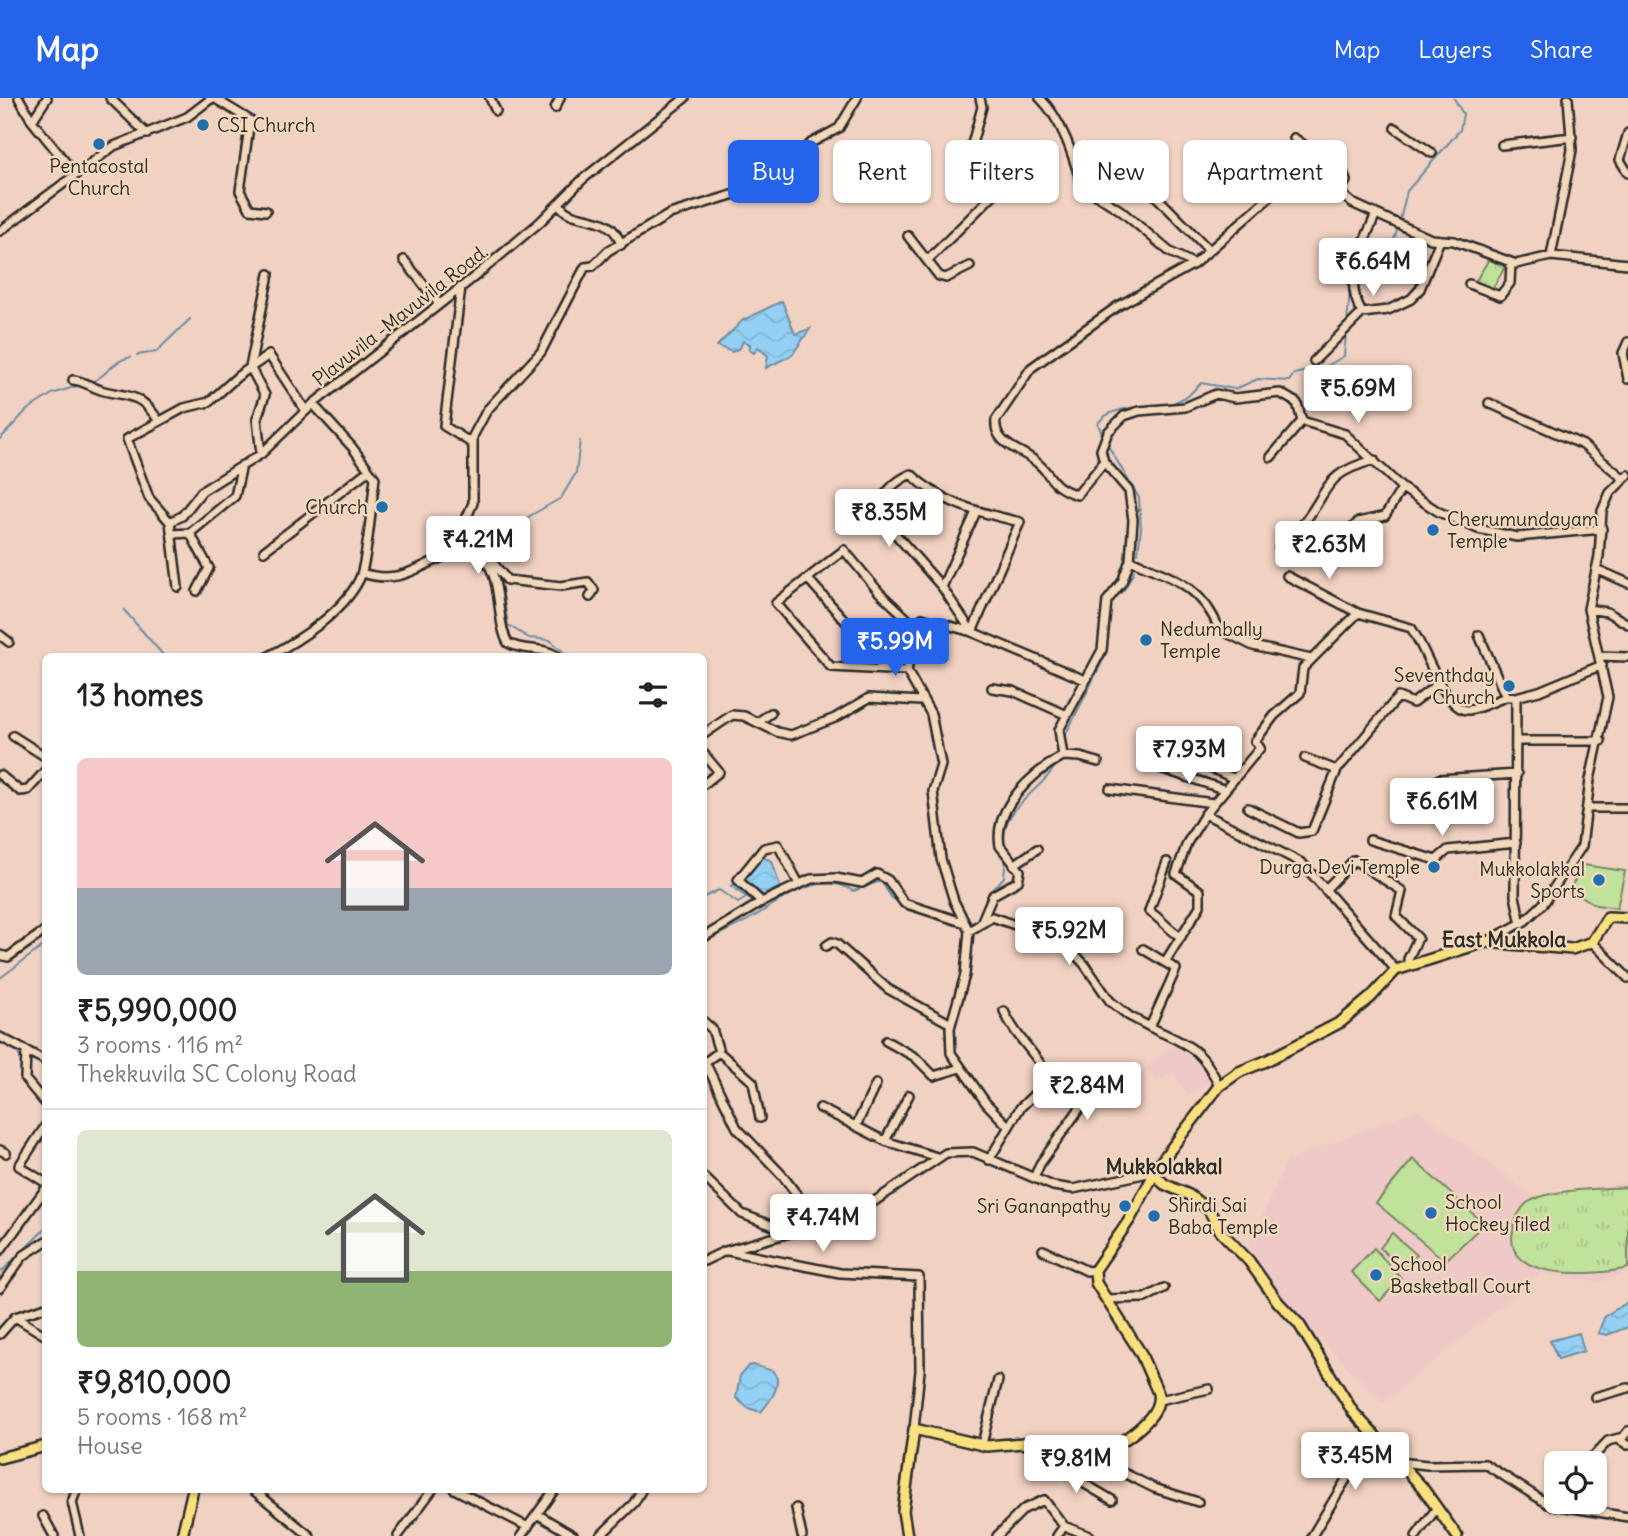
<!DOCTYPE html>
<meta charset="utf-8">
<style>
body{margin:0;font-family:Delius,sans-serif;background:#f6f6f6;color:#222;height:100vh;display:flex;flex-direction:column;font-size:26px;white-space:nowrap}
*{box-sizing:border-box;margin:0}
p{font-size:23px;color:#767676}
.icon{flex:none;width:38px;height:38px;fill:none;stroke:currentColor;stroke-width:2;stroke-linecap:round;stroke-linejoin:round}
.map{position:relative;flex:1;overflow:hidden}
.side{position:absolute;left:42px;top:555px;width:665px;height:840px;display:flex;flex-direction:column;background:#fff;border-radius:10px;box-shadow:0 2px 5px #0004}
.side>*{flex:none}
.hud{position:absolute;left:728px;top:42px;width:665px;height:63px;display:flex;gap:14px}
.buttons{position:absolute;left:1544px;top:1353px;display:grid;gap:14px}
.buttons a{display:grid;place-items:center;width:63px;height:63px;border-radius:10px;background:#fff;box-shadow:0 2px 5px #0004;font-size:35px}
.price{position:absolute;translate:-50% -60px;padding:0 16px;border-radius:7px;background:#fff;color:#222;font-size:23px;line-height:46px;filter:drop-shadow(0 2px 4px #0008)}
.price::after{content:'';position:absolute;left:50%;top:42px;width:21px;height:16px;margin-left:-10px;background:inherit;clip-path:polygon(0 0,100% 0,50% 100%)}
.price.current{background:#2563eb;color:#fff}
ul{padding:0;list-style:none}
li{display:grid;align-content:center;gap:14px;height:371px;padding:0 35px}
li+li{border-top:2px solid #e0e0e0}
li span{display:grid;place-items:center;height:217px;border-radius:10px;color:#555}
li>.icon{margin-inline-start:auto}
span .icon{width:126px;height:126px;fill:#fffc;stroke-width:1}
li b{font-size:30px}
h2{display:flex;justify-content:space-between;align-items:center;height:84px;padding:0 35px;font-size:30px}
.chip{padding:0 24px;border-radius:10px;background:#fff;box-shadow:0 2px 5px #0004;font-size:24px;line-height:63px}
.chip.current{background:#2563eb;color:#fff}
header{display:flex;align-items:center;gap:42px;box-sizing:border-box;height:98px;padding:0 35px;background:#2563eb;color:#fff}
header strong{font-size:33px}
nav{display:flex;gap:38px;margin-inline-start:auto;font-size:24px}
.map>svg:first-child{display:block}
.built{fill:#eec9c8}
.grass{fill:url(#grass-tufts);stroke:#768663;stroke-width:2}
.garden{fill:#c1e29b;stroke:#768663;stroke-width:2}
.water{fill:url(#water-waves);stroke:#6a8ea4;stroke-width:2}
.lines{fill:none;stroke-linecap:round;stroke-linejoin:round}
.stream{stroke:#6a8ea4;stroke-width:2}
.minor-casing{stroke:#2b2b2b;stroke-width:12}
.major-casing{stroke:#2b2b2b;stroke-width:14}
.minor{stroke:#f4d8bb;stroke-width:7}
.major{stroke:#fbe080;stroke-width:9}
.poi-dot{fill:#1f6fb2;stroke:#f4d8bb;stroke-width:2.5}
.labels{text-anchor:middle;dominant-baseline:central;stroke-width:5;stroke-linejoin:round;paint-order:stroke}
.poi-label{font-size:19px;fill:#2b2b2b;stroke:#f4d8bb;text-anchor:start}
.street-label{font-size:19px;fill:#2b2b2b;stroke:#f4d8bb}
.neighbourhood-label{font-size:21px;font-weight:bold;fill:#2b2b2b;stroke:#f4d8bb}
</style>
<header>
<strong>Map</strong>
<nav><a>Map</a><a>Layers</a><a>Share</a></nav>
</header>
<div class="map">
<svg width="1628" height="1438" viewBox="0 0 1628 1438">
<defs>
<pattern id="grass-tufts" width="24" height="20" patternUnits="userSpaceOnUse" patternTransform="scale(1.75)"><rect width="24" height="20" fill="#c1e29b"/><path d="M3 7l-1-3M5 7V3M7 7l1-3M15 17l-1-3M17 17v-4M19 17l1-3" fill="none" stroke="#a6c286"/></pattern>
<pattern id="water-waves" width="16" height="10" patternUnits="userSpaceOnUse" patternTransform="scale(1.75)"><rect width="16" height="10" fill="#94d0f4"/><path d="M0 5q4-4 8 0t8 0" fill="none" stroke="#80b3d1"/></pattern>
</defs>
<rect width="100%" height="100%" fill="#f1d1c1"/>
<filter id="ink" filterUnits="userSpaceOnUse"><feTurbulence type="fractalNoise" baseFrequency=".0143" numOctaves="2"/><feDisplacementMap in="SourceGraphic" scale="14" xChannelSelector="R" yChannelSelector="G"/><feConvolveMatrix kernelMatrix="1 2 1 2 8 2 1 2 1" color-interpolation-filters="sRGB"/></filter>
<g filter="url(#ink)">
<path class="built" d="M 1171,948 L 1201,965 L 1207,975 L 1208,984 L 1189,998 L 1173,976 L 1157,982 L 1146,969 Z
M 1417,1011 L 1536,1100 L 1628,1084 L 1628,1174 L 1597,1185 L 1541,1175 L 1384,1305 L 1311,1232 L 1246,1155 L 1287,1063 Z"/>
<path class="grass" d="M 1489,161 L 1505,169 L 1491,193 L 1474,186 Z
M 1628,1089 L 1628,1170 C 1599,1177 1502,1185 1513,1133 C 1515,1122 1518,1112 1527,1105 C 1550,1090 1601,1091 1628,1089 Z"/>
<path class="garden" d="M 1583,767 L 1625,773 L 1617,810 L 1596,807 L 1570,791 Z
M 1413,1061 L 1484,1126 L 1445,1163 L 1376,1105 Z
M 1392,1135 L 1417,1157 L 1403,1172 L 1380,1150 Z
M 1374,1150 L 1401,1180 L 1380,1203 L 1351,1174 Z"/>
<path class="water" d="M 782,203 L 795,236 L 810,231 L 792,257 L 766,270 L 768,258 L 758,249 L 754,255 L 749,252 L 750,246 L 743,243 L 740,250 L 732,254 L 717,248 L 743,222 Z
M 762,759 L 772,763 L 780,789 L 752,803 L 731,788 Z
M 1628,1204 L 1628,1229 L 1607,1237 L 1598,1235 L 1605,1218 Z
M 1579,1235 L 1584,1253 L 1558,1261 L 1550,1243 Z
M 753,1267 L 773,1273 C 784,1286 770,1303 761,1314 L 748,1310 L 736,1300 L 740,1278 L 748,1268 Z"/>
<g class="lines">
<path class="stream" d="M 1400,122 L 1407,93 L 1460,32 L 1463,16 L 1454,0
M 1359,167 C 1384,156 1392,156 1398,128
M 1347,226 L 1351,179
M 137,257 L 156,254 L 190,221
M 89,285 C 106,280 112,262 131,259
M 1169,307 L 1188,298 L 1201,285 L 1235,291 L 1258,281 L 1289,283 L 1294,276 L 1325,269 L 1344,258 L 1346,235
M 1103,338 L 1098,326 C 1105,311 1135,309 1150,308
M 0,341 L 27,312 L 52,296 L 80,287
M 1107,346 L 1139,400 L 1141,430 L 1138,455
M 495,463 L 492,455 L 501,444 L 517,435 L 528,419 L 561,400 L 576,375 L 580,343
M 501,485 L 508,527 L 529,540 L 550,542 L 568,558
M 1114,500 L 1124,492 L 1134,473
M 124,512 L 164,558
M 1063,642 L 1105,558 L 1108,525
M 1005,748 C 997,711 1043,693 1057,665
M 704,799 L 719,792 L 738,805 L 746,800
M 978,823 L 986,800 L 1004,779 L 1006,760
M 704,844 C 718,836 734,830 748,822 C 778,805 819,770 853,793 L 881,783 L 891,799 L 908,812 L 957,826
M 0,880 L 46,846
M 16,951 L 22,964
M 23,984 L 41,1007
M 0,1175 L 46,1130"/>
<defs>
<path id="minor" d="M 19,0 L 32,23
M 47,0 L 32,23 L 76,77
M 110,0 L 147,36
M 214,0 L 250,22 L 240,93 L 250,111 L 266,113
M 490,0 L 496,13
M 1040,0 C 1063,23 1073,58 1082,88 L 1120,112 L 1170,154 L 1194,166
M 555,10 L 560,0
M 1395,30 L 1432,55
M 1628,35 L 1620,62 L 1628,75
M 1294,40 L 1343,74 L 1346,83 L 1339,96
M 1502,47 L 1572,39
M 1003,87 L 1016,79
M 1150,92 L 1208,151
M 559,105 C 570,129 611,110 621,147
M 0,133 L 114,48 L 187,19 L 212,0
M 908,138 L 939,178 L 946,180 L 970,168
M 1551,158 L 1572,52 L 1568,0
M 404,162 L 439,206
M 928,162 L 1003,87 L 990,70 L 968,61 L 982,9 L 980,0
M 1469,186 L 1500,198 L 1510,185 L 1511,165
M 461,189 L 444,328 L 473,346
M 1362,215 C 1342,180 1361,152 1375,118
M 1628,244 L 1623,255 L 1628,281
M 1314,263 L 1362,215 L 1388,212 L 1411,201 L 1420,191 L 1440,142
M 73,282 C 85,283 92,290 104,293 C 133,300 140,295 159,323
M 1489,305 L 1583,347 L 1624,381
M 306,313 L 269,257 L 238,278 L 209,304 L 184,310 L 127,341 L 149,400 L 170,424 L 182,418 L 202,393 L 261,356 L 313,306 L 478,176 L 540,124 L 583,81 L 685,0
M 261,356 L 257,321 L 265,297 L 250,269 L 269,176
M 1271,359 L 1302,323 L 1345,336 L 1402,390 L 1439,414 L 1478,431 L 1517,439 L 1602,431
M 1104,364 L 1101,352 L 1108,334 L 1124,318 L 1139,313 L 1185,309 L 1216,296 L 1235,300 L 1280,295 L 1297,305 L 1302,323
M 911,376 C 941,406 979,414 1020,424 L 972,534 L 942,489 L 876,414 C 883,396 893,384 911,376 Z
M 170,424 L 178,489
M 190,435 L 209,470 L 197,493
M 172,436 L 190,435 L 235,398 L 242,367
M 1339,446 L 1358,424 L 1385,418 L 1402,390
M 1279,450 C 1287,442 1296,435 1303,426 C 1331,390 1323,376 1374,362
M 264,453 L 369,372
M 475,455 C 505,468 494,521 508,545 C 524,554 542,548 557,558
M 1130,462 C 1171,479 1202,488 1219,531 L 1253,548 L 1311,561
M 1596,471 L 1628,485
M 362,475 C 409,490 425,458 464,454
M 1287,478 L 1358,515
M 808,481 L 888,571
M 942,489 L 976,414
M 590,499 L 594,492 L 588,484 L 561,488 L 507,482 L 484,454 L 467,451 L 461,453 L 466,421 L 473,405 L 473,338 L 487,312 L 541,254 L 585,169 L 593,168 L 608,153 L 670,116 L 735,96 L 792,64 L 811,45 L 839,30 L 857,0
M 1588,511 L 1607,514 L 1628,526
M 0,537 L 9,544
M 1479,537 L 1506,599 L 1516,599 L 1515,798 L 1521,826
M 269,558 C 300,542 343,514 359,482 C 367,467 372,401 375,380 L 352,349 L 313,306
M 1600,558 L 1628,559
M 907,573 L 831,569 L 776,505 L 844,452 L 879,494 L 916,529
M 992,590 L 1013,593 L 1067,617
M 1516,599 L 1539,593 L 1602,567
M 758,624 L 771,615
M 704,636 L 732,617 L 744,618 L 777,634 L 791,637 L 835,620 L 869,600 L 921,603
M 13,638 L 46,659
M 1517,643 L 1601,643
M 1157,650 L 1175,654 L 1233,680
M 704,656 L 719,674 L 704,686
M 1063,658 L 1080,659 L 1098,664
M 1305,660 L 1337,672
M 1157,669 L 1223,691
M 0,677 L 20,693 L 28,692 L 46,672
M 1439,681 L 1517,676
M 1110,691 L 1213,705
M 1248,710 L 1299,735 L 1312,733 L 1337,672 L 1398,599 L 1413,605 L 1439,585
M 1587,710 L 1628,710
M 1205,716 L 1260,650 L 1255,643 L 1274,618 L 1300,595 L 1303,570 L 1358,515 L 1411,530 C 1425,548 1445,615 1469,612 C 1481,610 1494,603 1506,599
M 1370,742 L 1436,762 L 1448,752 L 1516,745
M 1167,764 L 1149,813 C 1161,821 1168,831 1181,839
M 1014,767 L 1037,751
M 1325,792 L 1354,762 L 1402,793 L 1396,818 L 1418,840 L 1408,861 L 1410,868
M 762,804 L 738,782 L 764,750 L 778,747 L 799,786
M 981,825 L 993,797 L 1018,783 L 1020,773 L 1000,748 C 993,710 1032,675 1063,658 L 1059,632 L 1102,552 L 1107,503 L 1122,484 L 1130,462 L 1133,422 L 1129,393 L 1104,364 L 1077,397 C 1047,387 1054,377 1035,363 C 1020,351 993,346 996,322 L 1031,270 L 1118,208 L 1194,166 L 1307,66 L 1352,105 L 1431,141 L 1454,143 L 1516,166 L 1551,158 L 1628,166
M 969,833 L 992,819 L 1064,844 L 1085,867 L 1110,903 L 1129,918 L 1150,929
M 704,839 L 762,804 L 811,781 L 836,780 L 862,785 L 877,776 L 888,782 L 904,805 L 965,825
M 1488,843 L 1525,823 L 1543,806 L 1582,748 L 1590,682 L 1608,599 L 1588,511 L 1599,458 L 1602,413 L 1610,395 L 1628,377
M 1592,844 L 1628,880
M 826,848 L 832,844 L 837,846 L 888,891 L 951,926
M 1143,851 L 1176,871 L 1150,929 C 1187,947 1202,949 1219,988
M 0,857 L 8,859 L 46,832
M 1165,864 L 1200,808 L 1200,793 L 1176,776 L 1187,745 L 1205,716 L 1302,765 L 1396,872
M 704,924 L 712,931 L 719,954 L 705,964 L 737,1030 L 782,1077 L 820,1127
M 0,939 L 46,963
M 886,943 L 915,959 L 934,978 L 960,970
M 26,953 L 25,981 L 46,1006
M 719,954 L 753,984 L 760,1020
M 820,1010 L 885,1043 L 937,1059
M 46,1027 L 19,1068 L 46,1085
M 856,1028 L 876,986
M 1008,1028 L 986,1005 L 951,955 L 950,930 L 965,877 L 969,833 L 954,803 L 941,761 L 933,693 L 941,667 L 931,616 L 907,573 L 916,529 L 922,520 L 972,534 L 1085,582
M 885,1043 L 909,997
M 0,1052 L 6,1055
M 989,1062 L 1020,1010 L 1050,981 C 1037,956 1015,939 1004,913
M 704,1079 L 742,1116 L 789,1134
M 1034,1080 L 1040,1066 L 1082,1007 L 1050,981
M 1043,1152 L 1087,1173 L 1095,1172
M 0,1153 L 46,1090
M 728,1153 L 840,1175 L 919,1179 L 920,1273 L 914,1331
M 704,1163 L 725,1153 L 854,1117 L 946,1055 L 973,1054 L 1053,1088 L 1073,1091 L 1153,1074
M 0,1190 L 23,1158 L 46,1143
M 1106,1201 L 1145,1200 L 1164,1190
M 15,1219 L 46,1238
M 0,1236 L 15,1219 L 46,1209
M 1595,1299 L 1628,1290
M 1159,1302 L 1209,1291
M 1618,1341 L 1628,1347
M 982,1346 L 998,1282
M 1094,1360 L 1154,1390 L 1198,1404
M 1399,1364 L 1427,1367 L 1485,1366 L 1548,1406 L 1628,1419
M 1587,1365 L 1608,1343 L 1623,1339 L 1628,1333
M 1076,1367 L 1080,1383 L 1112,1402
M 77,1391 L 72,1404 L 80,1438
M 252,1391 L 310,1438
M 454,1391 L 528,1429
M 796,1410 L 802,1438
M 537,1416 L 574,1438
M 43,1418 L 54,1438
M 398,1438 L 433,1391
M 521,1438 L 555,1391
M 600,1438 L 634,1405 L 642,1391
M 997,1438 L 1024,1411 L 1044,1402 L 1064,1428 L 1090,1438
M 1057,1438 L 1064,1428
M 1312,1438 L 1374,1335
M 1416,1438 L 1436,1411"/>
<path id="major" d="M 1153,1074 L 1164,1086 L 1189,1097 L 1209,1112 L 1221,1134 L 1249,1163 L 1278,1204 L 1299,1226 L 1353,1314 L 1422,1389 L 1457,1438
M 0,1360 L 46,1348
M 182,1438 L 193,1391
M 907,1438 L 903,1413 L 914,1331 L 987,1348 L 1023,1345 L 1076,1367 C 1100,1358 1164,1325 1158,1295 L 1140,1254 L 1096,1185 L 1095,1172 L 1130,1121 L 1160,1065 L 1219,988 L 1239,974 L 1266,963 L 1341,924 L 1371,899 L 1396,872 L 1485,844 L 1572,851 L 1592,844 L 1608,819 L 1628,820"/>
</defs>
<use href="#minor" class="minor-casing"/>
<use href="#major" class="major-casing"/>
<use href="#minor" class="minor"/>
<use href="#major" class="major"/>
</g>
</g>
<g class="poi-dot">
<circle cx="203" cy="27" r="7"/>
<circle cx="99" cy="46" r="7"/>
<circle cx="382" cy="409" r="7"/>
<circle cx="1433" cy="432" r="7"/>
<circle cx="1146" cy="542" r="7"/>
<circle cx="1509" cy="588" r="7"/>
<circle cx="1434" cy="769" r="7"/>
<circle cx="1599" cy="782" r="7"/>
<circle cx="1125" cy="1108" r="7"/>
<circle cx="1431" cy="1115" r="7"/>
<circle cx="1154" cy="1118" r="7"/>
<circle cx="1376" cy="1177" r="7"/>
</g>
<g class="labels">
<g class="poi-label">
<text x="217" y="27">CSI Church</text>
<text x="99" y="68" text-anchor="middle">Pentacostal<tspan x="99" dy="22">Church</tspan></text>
<text x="368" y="409" text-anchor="end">Church</text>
<text x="1447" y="421">Cherumundayam<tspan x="1447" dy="22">Temple</tspan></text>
<text x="1160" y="531">Nedumbally<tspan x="1160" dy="22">Temple</tspan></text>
<text x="1495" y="577" text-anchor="end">Seventhday<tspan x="1495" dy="22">Church</tspan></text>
<text x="1420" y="769" text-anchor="end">Durga Devi Temple</text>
<text x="1585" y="771" text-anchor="end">Mukkolakkal<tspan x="1585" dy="22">Sports</tspan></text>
<text x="1445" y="1104">School<tspan x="1445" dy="22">Hockey filed</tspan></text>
<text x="1168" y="1107">Shirdi Sai<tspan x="1168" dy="22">Baba Temple</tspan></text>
<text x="1111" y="1108" text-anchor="end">Sri Gananpathy</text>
<text x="1390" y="1166">School<tspan x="1390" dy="22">Basketball Court</tspan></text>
</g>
<g class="street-label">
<text transform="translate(400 217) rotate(-38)">Plavuvila -Mavuvila Road.</text>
</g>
<g class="neighbourhood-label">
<text x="1504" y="841">East Mukkola</text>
<text x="1164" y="1068">Mukkolakkal</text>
</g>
</g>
</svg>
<div class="buttons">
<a><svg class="icon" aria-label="locate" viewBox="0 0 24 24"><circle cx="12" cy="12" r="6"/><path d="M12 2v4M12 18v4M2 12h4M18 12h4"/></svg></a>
</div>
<b class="price" style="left:1373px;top:200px">₹6.64M</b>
<b class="price" style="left:1358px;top:327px">₹5.69M</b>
<b class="price" style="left:889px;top:451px">₹8.35M</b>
<b class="price" style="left:478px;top:478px">₹4.21M</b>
<b class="price" style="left:1329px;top:483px">₹2.63M</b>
<b class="price current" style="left:895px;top:580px">₹5.99M</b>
<b class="price" style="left:1189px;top:688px">₹7.93M</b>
<b class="price" style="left:1442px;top:740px">₹6.61M</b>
<b class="price" style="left:1069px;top:869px">₹5.92M</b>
<b class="price" style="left:1087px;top:1024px">₹2.84M</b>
<b class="price" style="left:823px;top:1156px">₹4.74M</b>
<b class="price" style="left:1355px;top:1394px">₹3.45M</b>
<b class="price" style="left:1076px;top:1397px">₹9.81M</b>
<div class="hud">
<a class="chip current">Buy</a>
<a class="chip">Rent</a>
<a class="chip">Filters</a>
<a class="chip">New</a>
<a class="chip">Apartment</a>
</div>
<section class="side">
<h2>13 homes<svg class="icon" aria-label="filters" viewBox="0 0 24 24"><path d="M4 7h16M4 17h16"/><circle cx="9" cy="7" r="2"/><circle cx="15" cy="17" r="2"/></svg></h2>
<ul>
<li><span style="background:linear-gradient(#f6c9c9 60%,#9aa5b1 0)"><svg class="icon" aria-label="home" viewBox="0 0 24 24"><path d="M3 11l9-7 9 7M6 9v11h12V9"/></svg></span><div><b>₹5,990,000</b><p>3 rooms · 116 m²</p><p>Thekkuvila SC Colony Road</p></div></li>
<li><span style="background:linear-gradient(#dfe7d0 65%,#8fb573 0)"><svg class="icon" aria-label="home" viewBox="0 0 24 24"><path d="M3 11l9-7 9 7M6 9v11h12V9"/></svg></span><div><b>₹9,810,000</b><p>5 rooms · 168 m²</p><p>House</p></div></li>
</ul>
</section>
</div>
